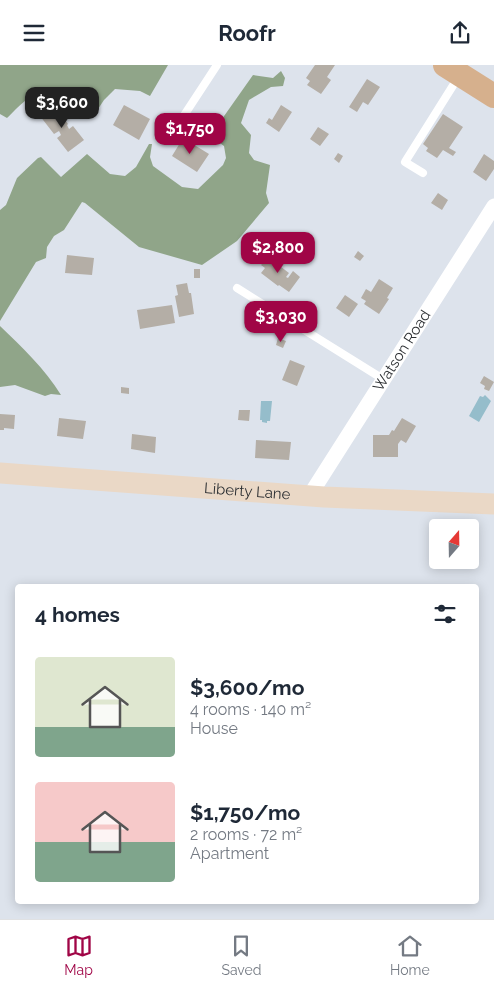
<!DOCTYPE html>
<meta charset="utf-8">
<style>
body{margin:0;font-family:Raleway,sans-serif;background:#f2f2f3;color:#1f2937;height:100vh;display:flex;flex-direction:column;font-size:19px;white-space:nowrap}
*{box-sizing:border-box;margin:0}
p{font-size:16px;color:#747a83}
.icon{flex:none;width:28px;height:28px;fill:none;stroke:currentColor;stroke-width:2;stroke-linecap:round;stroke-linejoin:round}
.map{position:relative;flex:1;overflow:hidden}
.side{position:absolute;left:15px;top:519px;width:464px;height:320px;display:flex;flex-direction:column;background:#fff;border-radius:5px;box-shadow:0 2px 12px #0003}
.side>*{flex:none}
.needle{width:32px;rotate:20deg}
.tools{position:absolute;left:429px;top:454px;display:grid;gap:10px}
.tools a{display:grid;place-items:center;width:50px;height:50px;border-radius:5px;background:#fff;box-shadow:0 2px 12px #0003;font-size:25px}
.price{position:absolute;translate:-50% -42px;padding:0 11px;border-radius:10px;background:#a00546;color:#fff;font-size:16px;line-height:32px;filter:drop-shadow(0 1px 2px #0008)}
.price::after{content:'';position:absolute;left:50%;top:30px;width:15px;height:11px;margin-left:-8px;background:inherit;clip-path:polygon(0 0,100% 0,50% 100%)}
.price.on{background:#222;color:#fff}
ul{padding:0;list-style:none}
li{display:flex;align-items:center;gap:15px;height:125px;padding:0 20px}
li span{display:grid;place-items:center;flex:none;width:140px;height:100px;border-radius:5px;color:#555}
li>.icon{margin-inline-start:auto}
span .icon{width:60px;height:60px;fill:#fffc;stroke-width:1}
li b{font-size:21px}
h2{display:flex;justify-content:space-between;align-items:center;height:60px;padding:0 20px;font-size:21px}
header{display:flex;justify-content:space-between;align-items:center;height:65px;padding:0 20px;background:#fff;font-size:22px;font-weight:700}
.tabs{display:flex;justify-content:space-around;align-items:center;height:70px;border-top:1px solid #e0e1e3;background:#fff;font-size:14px;color:#747a83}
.tabs a{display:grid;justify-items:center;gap:2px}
.tabs .on{color:#a00546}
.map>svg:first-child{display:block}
.forest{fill:#90a589}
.water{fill:#95bdcb}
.building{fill:#b4aea6}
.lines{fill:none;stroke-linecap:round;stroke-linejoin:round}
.lane{stroke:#fff;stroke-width:8}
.street{stroke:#fff;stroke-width:15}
.secondary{stroke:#ead8c6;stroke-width:21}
.primary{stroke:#d6b08d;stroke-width:24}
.labels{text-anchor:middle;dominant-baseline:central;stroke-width:5;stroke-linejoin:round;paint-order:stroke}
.street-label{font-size:15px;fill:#2e3134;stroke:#fff}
</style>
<header><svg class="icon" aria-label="menu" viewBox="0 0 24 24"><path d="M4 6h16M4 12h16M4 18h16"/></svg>Roofr<svg class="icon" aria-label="share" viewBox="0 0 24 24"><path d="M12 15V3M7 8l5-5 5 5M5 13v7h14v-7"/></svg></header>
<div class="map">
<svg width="494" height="854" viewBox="0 0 494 854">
<rect width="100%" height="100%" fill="#dde3ec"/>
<path class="forest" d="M 0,0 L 168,0 L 150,31 L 140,26 L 115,24 L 104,35 L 94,50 L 84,50 L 83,46 C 76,39 68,30 59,25 C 43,15 17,43 7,53 L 0,49 Z
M 281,6 L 285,13 L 283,21 L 271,22 L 249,35 L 241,58 L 251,70 L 249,88 L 254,95 L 270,100 L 266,128 L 269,138 L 237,176 L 202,200 L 139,182 L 85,138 L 82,137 L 64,165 L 54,171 L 47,182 L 46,193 L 36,197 L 0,256 L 0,145 L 6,140 L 17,113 L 38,93 L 41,92 L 61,112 L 87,89 L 110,109 L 125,111 L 136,102 L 149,79 L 152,79 L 150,92 L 153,101 L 182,122 L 198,124 L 223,100 L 226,93 L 224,81 L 210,71 L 253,10 L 273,13 Z
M 0,261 C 22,282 45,304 61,330 L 51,329 L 45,331 L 15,320 L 0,322 Z"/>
<path class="water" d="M 485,330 L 491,336 L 479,357 L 469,351 L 480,331 L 483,332 Z
M 261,336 L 272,336 L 270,356 L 267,356 L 267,358 L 262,357 L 262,355 L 260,355 Z"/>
<path class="building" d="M 315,0 L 335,0 L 327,12 L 331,15 L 321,29 L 307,20 L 310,16 L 306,13 Z
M 367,14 L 380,22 L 368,40 L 363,37 L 357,47 L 349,42 Z
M 124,40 L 150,54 L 139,75 L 113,60 Z
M 281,40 L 292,47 L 279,67 L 266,58 L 269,53 L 272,55 Z
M 55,41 L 68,59 L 67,60 L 69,64 L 73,61 L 84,75 L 68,87 L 57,73 L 61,70 L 59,66 L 54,69 L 40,51 Z
M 443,49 L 463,62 L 449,83 L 456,87 L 453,91 L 443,85 L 437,93 L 426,86 L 428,83 L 423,79 Z
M 318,62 L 329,69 L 320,81 L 310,74 Z
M 183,73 L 209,89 L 197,107 L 172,91 Z
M 338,88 L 343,91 L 339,98 L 334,94 Z
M 484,89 L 494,96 L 494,104 L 486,116 L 473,107 Z
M 438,128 L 448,135 L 442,145 L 431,138 Z
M 358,186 L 364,191 L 360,196 L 354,192 Z
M 264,189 L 289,208 L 286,212 L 288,213 L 293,206 L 300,212 L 289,227 L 279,220 L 278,221 L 261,208 L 265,203 L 261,200 L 263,198 L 260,195 Z
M 67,190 L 94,193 L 92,210 L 65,208 Z
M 194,204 L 200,204 L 200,213 L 194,213 Z
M 379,214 L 393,223 L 387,233 L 389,234 L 379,249 L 364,239 L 366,236 L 361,233 L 366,224 L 371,227 Z
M 187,218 L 189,228 L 191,228 L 194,249 L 179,252 L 175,231 L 178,230 L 176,220 Z
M 345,230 L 358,239 L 349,252 L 336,243 Z
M 172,240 L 175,258 L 140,264 L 137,245 Z
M 278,273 L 286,276 L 283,283 L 276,280 Z
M 290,295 L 305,301 L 297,321 L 282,315 Z
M 484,311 L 494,317 L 489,326 L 484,324 L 485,321 L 480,318 Z
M 121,322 L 129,323 L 129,329 L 121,328 Z
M 239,345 L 250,345 L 249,356 L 238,355 Z
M 0,349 L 15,350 L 14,364 L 4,363 L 4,365 L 0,365 Z
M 59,353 L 86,356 L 83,374 L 57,371 Z
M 402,353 L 416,361 L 406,378 L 401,375 L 398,379 L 398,392 L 373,392 L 373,370 L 389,370 L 392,365 L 394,366 Z
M 132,369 L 156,372 L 155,388 L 131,384 Z
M 256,375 L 291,377 L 289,395 L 255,393 Z"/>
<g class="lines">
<path class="lane" d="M 179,58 L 217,0
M 423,108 L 405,97 L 459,11
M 237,223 L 383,314"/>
<path class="street" id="s1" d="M 310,430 L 494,141"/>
<path class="secondary" id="s2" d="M 0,408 L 324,432 L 494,439"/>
<path class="primary" d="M 445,0 L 494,31"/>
</g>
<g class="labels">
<g class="street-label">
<text stroke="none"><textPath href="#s1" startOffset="171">Watson Road</textPath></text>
<text stroke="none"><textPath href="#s2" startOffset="248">Liberty Lane</textPath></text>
</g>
</g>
</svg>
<div class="tools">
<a><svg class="needle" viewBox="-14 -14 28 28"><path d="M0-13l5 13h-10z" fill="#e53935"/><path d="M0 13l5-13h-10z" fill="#747a83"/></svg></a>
</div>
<b class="price on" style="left:62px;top:64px">$3,600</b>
<b class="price" style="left:190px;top:90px">$1,750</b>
<b class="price" style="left:278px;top:209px">$2,800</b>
<b class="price" style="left:281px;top:278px">$3,030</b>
<section class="side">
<h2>4 homes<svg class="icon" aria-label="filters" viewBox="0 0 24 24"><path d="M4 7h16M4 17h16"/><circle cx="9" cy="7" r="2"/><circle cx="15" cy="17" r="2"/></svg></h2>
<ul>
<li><span style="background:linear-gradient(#dfe7d0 70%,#7fa58c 0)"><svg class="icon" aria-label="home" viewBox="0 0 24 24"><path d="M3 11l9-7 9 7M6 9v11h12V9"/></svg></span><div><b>$3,600/mo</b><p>4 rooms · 140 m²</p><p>House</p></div></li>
<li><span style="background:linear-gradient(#f6c9c9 60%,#7fa58c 0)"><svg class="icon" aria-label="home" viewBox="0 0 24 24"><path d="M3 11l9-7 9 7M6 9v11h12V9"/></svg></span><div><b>$1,750/mo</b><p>2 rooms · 72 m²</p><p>Apartment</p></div></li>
</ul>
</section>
</div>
<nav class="tabs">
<a class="on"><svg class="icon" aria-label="map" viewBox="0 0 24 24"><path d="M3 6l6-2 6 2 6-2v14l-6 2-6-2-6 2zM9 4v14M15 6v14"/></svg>Map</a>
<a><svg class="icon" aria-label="saved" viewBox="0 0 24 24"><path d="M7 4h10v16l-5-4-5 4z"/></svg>Saved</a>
<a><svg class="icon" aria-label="home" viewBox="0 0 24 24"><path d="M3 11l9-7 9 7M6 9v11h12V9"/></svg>Home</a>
</nav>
